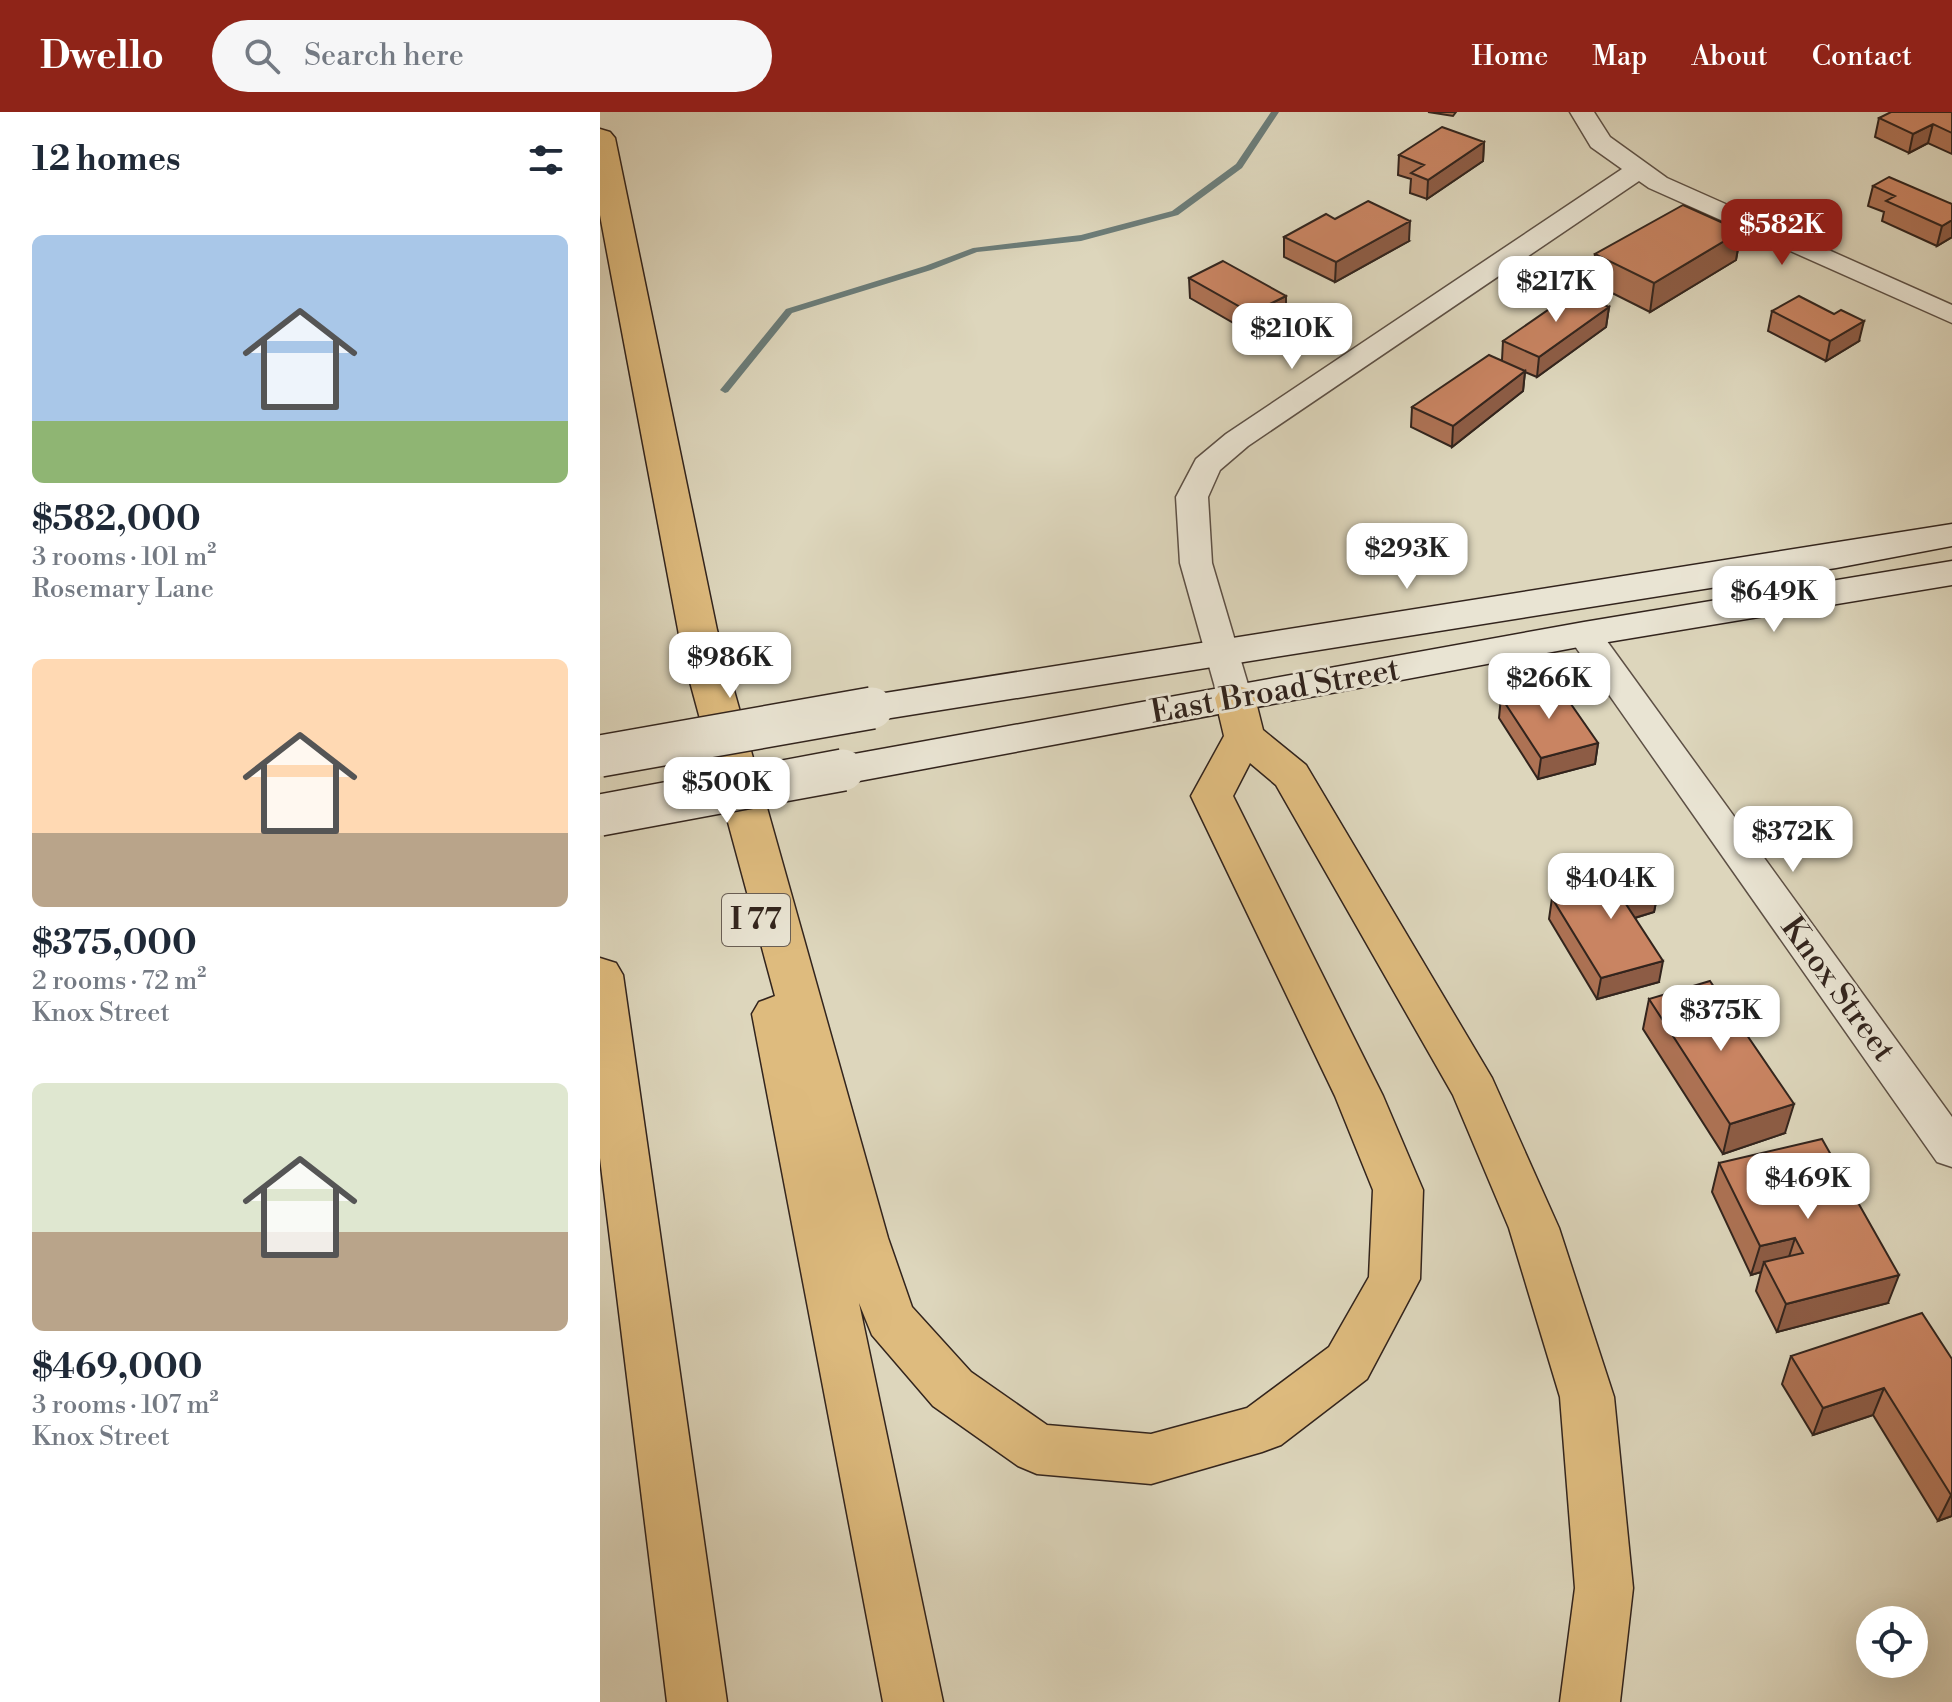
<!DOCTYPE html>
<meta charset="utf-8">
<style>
body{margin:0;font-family:"Libre Bodoni",serif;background:#f6f6f7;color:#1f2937;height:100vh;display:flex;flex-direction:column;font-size:30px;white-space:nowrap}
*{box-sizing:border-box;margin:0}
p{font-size:26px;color:#747a83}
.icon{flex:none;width:44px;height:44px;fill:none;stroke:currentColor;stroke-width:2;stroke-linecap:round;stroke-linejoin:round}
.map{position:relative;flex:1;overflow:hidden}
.details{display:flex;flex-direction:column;background:#fff;width:600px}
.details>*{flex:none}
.tools{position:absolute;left:1256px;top:1494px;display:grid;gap:16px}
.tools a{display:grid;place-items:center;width:72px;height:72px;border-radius:50%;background:#fff;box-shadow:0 8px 32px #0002;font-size:40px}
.price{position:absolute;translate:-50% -68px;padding:0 18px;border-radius:16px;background:#fff;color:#222;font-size:26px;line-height:52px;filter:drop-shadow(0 2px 4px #0008)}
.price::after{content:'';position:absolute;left:50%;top:48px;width:24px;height:18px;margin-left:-12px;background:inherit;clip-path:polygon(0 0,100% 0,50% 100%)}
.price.selected{background:#8f2418;color:#fff}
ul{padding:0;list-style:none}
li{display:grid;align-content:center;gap:16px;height:424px;padding:0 32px}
li span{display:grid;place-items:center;height:248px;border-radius:12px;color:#555}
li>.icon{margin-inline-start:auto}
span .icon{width:144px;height:144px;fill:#fffc;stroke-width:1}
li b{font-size:34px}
h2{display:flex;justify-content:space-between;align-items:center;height:96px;padding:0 32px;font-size:34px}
header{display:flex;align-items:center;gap:48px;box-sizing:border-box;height:112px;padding:0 40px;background:#8f2418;color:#fff}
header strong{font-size:38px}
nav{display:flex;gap:44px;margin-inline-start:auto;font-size:28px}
.search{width:560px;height:72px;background:#f6f6f7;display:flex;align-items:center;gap:20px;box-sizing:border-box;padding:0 28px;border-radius:44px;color:#747a83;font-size:30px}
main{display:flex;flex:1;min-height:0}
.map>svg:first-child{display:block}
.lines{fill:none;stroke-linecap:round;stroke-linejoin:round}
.stream{fill:#6c7d79;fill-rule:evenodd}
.street-casing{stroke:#5d5045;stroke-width:3}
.secondary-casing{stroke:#32241d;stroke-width:3}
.highway-casing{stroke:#32241d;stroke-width:3}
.street{fill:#e9e4d3;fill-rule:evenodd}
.secondary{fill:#e9e4d3;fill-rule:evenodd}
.highway{fill:#debb7e;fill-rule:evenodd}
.secondary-bridge-casing{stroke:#32241d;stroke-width:44;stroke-linecap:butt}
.secondary-bridge{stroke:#e9e4d3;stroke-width:41}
.wall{fill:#ad7254;stroke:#32241d;stroke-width:2}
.shaded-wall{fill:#8d5c45;stroke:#32241d;stroke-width:2}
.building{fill:#c98462;stroke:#32241d;stroke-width:2}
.labels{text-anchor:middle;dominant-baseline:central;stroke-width:6;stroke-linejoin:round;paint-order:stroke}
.shield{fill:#e9e4d3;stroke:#695e54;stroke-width:2}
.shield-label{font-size:30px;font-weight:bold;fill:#32241d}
.street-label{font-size:32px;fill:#32241d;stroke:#e9e4d3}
</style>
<header>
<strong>Dwello</strong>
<div class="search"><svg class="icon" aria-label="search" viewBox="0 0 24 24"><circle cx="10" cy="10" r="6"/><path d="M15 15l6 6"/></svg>Search here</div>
<nav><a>Home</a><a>Map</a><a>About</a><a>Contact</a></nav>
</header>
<main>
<section class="details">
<h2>12 homes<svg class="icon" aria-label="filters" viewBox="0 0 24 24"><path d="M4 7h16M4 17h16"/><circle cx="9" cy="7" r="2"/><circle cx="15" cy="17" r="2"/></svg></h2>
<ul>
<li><span style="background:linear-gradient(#a9c7e8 75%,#8fb573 0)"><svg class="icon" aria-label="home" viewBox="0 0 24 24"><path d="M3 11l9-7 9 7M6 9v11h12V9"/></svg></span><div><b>$582,000</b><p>3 rooms · 101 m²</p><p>Rosemary Lane</p></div></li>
<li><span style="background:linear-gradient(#ffd9b3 70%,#b9a48a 0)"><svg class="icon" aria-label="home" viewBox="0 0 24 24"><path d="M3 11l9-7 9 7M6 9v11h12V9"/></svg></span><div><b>$375,000</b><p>2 rooms · 72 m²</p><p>Knox Street</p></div></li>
<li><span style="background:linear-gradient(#dfe7d0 60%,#b9a48a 0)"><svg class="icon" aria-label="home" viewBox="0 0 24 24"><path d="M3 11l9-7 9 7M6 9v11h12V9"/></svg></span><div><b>$469,000</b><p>3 rooms · 107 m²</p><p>Knox Street</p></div></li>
</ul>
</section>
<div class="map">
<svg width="1352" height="1590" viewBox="0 0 1352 1590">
<rect width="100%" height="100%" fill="#ddd6bc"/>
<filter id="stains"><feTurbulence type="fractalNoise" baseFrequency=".0025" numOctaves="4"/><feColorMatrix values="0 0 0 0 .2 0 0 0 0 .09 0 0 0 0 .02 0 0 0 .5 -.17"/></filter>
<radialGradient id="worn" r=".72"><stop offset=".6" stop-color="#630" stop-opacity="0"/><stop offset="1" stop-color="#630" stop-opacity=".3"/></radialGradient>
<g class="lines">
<path class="stream" d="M 671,0 L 679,0 L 642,56 L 578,103 L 481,129 L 377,140 L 331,158 L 192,201 L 128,280 L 125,281 L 120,278 L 186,197 L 325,154 L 373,136 L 481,123 L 572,99 L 636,52 Z"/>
<defs>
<path id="street" d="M 970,0 L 994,0 L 1010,25 L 1067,66 L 1352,193 L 1352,211 L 1049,76 L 1039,69 L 648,334 L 620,358 L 608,385 L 612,451 L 652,586 L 647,594 L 635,597 L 623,594 L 618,586 L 580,451 L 576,385 L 596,347 L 626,322 L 1022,57 L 991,35 Z
M 984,511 L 996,514 L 1352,1005 L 1352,1055 L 1337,1050 L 972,530 L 967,522 L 972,514 Z"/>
<path id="secondary" d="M 1352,412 L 1352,434 L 1236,456 L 272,609 L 258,605 L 252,596 L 258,587 L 272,583 Z
M 1352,449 L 1352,473 L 984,534 L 243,672 L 228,668 L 222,658 L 228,648 L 243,644 L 984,510 Z"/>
<path id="highway" d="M 0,17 L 10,20 L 15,26 L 117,518 L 288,1126 L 312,1195 L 371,1260 L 447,1313 L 551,1322 L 647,1296 L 729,1235 L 769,1165 L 773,1078 L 735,984 L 591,684 L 624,624 L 615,586 L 621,577 L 635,573 L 649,577 L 655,586 L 663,618 L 706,653 L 892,966 L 959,1116 L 1014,1285 L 1033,1476 L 1020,1590 L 960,1590 L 975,1476 L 960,1285 L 909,1116 L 853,983 L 676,673 L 650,651 L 633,684 L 783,984 L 823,1078 L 820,1167 L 767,1267 L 681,1333 L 662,1340 L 551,1372 L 437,1362 L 418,1354 L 333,1294 L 272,1223 L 259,1191 L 343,1590 L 283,1590 L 152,902 L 159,890 L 175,884 L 83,544 L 0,103 Z
M 0,846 L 16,851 L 23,863 L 127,1590 L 67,1590 L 0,1046 Z"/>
</defs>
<use href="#street" class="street-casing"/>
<use href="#secondary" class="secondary-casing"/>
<use href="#highway" class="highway-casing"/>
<use href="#street" class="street"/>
<use href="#secondary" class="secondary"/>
<use href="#highway" class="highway"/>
<defs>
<path id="secondary-bridge" d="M 0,644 L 272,596
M 0,703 L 243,658"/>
</defs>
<use href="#secondary-bridge" class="secondary-bridge-casing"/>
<use href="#secondary-bridge" class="secondary-bridge"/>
</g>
<path class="wall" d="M 828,0 L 856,0 L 853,4 Z
M 1352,0 L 1352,42 L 1328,31 L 1309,41 L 1275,25 L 1279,6 Z
M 884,30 L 883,49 L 827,87 L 810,81 L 811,67 L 798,63 L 799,43 Z
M 1273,74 L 1352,92 L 1352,125 L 1337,134 L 1282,109 L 1284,100 L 1268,94 Z
M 735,107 L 809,129 L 735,170 L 684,145 L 684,125 Z
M 1141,119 L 1136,148 L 1050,200 L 992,171 L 995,142 Z
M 589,166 L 686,203 L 651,221 L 590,186 Z
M 1009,195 L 1006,215 L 937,265 L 925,260 L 923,279 L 852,335 L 811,315 L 812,295 L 902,248 L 903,229 Z
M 1172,199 L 1259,229 L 1226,249 L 1168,219 Z
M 901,585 L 998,631 L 995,652 L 938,667 L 899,606 Z
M 997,761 L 1058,780 L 1054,800 L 1035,806 L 1059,870 L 997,887 L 949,807 L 952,786 L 994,775 Z
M 1049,887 L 1185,1021 L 1123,1042 L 1043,917 Z
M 1119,1051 L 1288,1191 L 1177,1220 L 1156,1179 L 1161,1160 L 1151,1163 L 1112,1080 Z
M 1191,1244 L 1352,1247 L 1352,1404 L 1338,1409 L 1273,1303 L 1213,1323 L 1182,1272 Z"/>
<path class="shaded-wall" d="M 1333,12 L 1328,31 L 1309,41 L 1313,22 Z
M 884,30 L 883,49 L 827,87 L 828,68 Z
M 1352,108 L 1352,125 L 1337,134 L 1342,114 Z
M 810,109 L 809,129 L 735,170 L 736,150 Z
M 1141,119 L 1136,148 L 1050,200 L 1054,171 Z
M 686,184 L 686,203 L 651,221 L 651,201 Z
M 1009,195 L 1006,215 L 937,265 L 939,245 Z
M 1264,209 L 1259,229 L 1226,249 L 1230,229 Z
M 925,259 L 923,279 L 852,335 L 853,314 Z
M 998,631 L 995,652 L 938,667 L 941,646 Z
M 1058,780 L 1054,800 L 1021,810 L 1024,789 Z
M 1063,849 L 1059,870 L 997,887 L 1001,866 Z
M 1194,992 L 1185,1021 L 1123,1042 L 1130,1012 Z
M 1195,1126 L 1186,1154 L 1164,1150 L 1161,1160 L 1151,1163 L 1160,1134 Z
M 1299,1163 L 1288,1191 L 1177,1220 L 1186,1192 Z
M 1284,1276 L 1273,1303 L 1213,1323 L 1223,1296 Z
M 1352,1382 L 1352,1404 L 1338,1409 L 1351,1383 Z"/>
<path class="building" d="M 1291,0 L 1352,0 L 1352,21 L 1333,12 L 1313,22 L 1279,6 Z
M 842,15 L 884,30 L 828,68 L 811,61 L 824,53 L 799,43 Z
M 1289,65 L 1352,92 L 1352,108 L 1342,114 L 1286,89 L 1295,84 L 1273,74 Z
M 768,89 L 810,109 L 736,150 L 684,125 L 726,102 L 735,107 Z
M 1083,93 L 1141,119 L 1054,171 L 995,142 Z
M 623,149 L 686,184 L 651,201 L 589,166 Z
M 974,180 L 1009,195 L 939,245 L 903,229 Z
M 1199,184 L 1234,202 L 1241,198 L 1264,209 L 1230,229 L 1172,199 Z
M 889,243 L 925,259 L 853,314 L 812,295 Z
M 957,572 L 998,631 L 941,646 L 901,585 Z
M 1038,750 L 1058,780 L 1024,789 L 1063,849 L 1001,866 L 952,786 L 1004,772 L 997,761 Z
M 1110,869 L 1194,992 L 1130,1012 L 1049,887 Z
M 1222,1027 L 1299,1163 L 1186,1192 L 1164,1150 L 1203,1141 L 1195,1126 L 1160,1134 L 1119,1051 Z
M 1322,1201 L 1352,1247 L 1352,1382 L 1351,1383 L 1284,1276 L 1223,1296 L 1191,1244 Z"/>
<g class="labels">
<rect class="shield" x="122" y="782" width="68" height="52" rx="6"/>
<g class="shield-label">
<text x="156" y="808">I 77</text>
</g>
<g class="street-label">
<text transform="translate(675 579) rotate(-10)">East Broad Street</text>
<text transform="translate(1238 877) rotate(54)">Knox Street</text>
</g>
</g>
<rect width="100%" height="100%" filter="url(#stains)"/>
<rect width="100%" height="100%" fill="url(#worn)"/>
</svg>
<div class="tools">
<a><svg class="icon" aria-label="locate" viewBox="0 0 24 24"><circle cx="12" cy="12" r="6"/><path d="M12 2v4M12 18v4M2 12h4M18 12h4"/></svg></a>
</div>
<b class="price selected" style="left:1182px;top:155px">$582K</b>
<b class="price" style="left:956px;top:212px">$217K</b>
<b class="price" style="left:692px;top:259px">$210K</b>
<b class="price" style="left:807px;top:479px">$293K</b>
<b class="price" style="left:1174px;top:522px">$649K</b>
<b class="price" style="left:130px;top:588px">$986K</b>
<b class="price" style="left:949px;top:609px">$266K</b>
<b class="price" style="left:127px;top:713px">$500K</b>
<b class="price" style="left:1193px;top:762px">$372K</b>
<b class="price" style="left:1011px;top:809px">$404K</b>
<b class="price" style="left:1121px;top:941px">$375K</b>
<b class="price" style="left:1208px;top:1109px">$469K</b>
</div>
</main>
